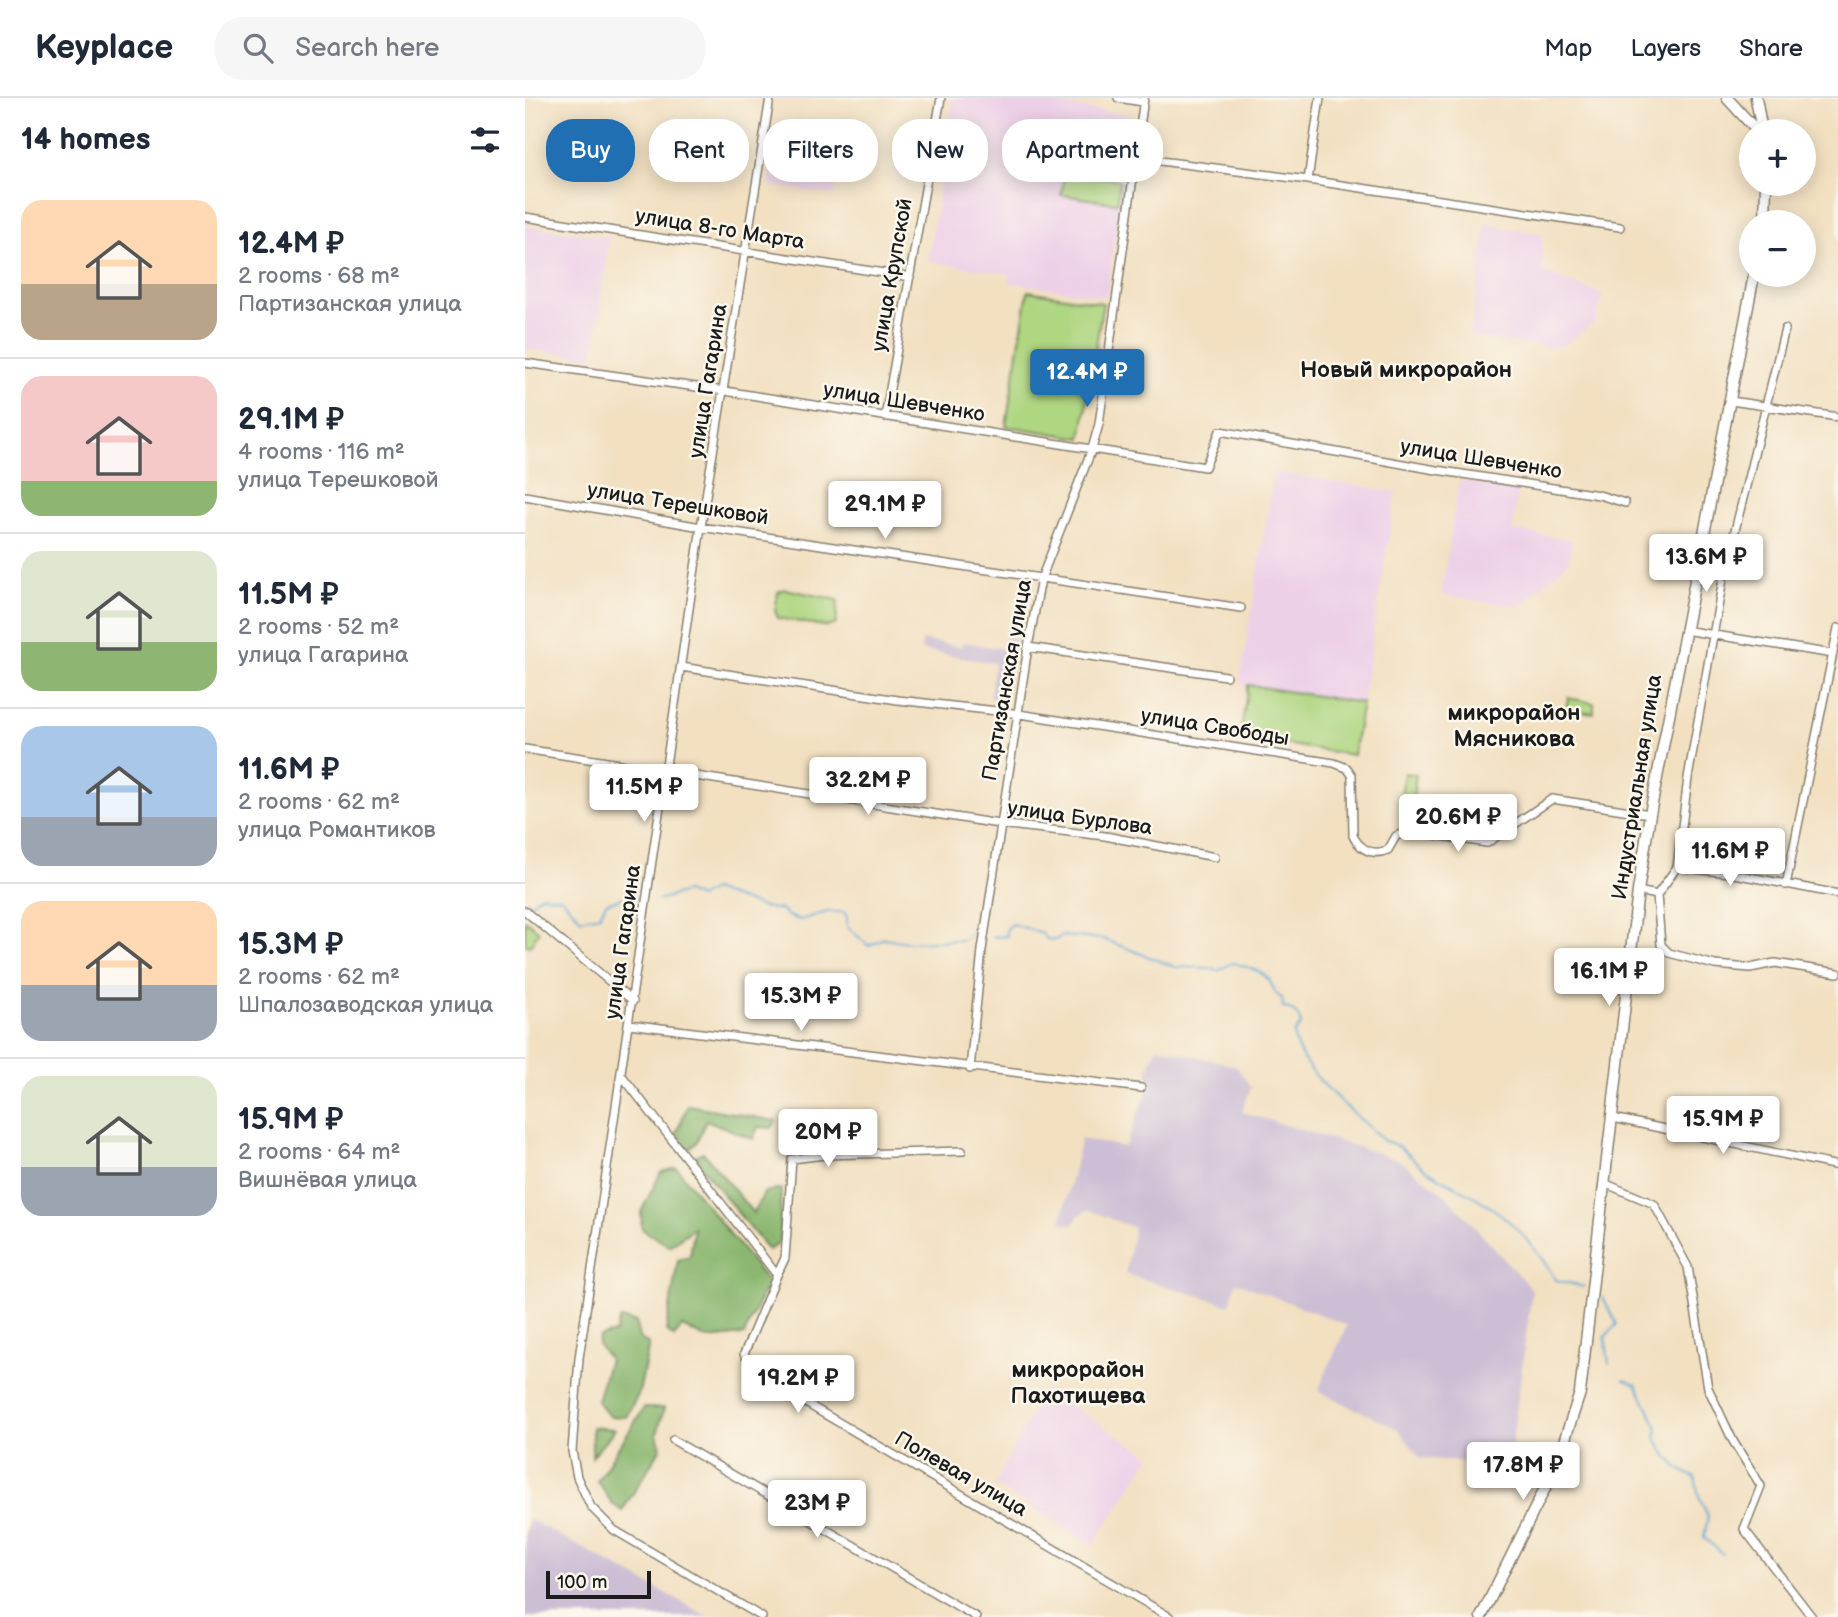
<!DOCTYPE html>
<meta charset="utf-8">
<style>
body{margin:0;font-family:"Balsamiq Sans",sans-serif;background:#f6f6f7;color:#1f2937;height:100vh;display:flex;flex-direction:column;font-size:26px;white-space:nowrap}
*{box-sizing:border-box;margin:0}
p{font-size:23px;color:#747a83}
.icon{flex:none;width:38px;height:38px;fill:none;stroke:currentColor;stroke-width:2;stroke-linecap:round;stroke-linejoin:round}
.map{position:relative;flex:1;overflow:hidden}
.panel{display:flex;flex-direction:column;background:#fff;width:525px}
.panel>*{flex:none}
.hud{position:absolute;left:21px;top:21px;width:665px;height:63px;display:flex;gap:14px}
.tools{position:absolute;left:1214px;top:21px;display:grid;gap:14px}
.tools a{display:grid;place-items:center;width:77px;height:77px;border-radius:50%;background:#fff;box-shadow:0 4px 18px #0003;font-size:35px}
.scale{position:absolute;left:21px;bottom:18px;width:105px;box-sizing:border-box;padding-left:7px;border:4px solid #1c1c1c;border-top:0;font-size:19px;line-height:24px;white-space:nowrap;color:#1c1c1c;-webkit-text-stroke:5px #fbf7ec;paint-order:stroke}
.price{position:absolute;translate:-50% -60px;padding:0 16px;border-radius:7px;background:#fff;color:#222;font-size:23px;line-height:46px;filter:drop-shadow(0 2px 4px #0008)}
.price::after{content:'';position:absolute;left:50%;top:42px;width:21px;height:16px;margin-left:-10px;background:inherit;clip-path:polygon(0 0,100% 0,50% 100%)}
.price.on{background:#1f6fb2;color:#fff}
ul{padding:0;list-style:none}
li{display:flex;align-items:center;gap:21px;height:175px;padding:0 21px}
li+li{border-top:2px solid #e0e1e3}
li span{display:grid;place-items:center;flex:none;width:196px;height:140px;border-radius:21px;color:#555}
li>.icon{margin-inline-start:auto}
span .icon{width:84px;height:84px;fill:#fffc;stroke-width:1}
li b{font-size:30px}
h2{display:flex;justify-content:space-between;align-items:center;height:84px;padding:0 21px;font-size:30px}
.pill{padding:0 24px;border-radius:28px;background:#fff;box-shadow:0 4px 18px #0003;font-size:24px;line-height:63px}
.pill.on{background:#1f6fb2;color:#fff}
header{display:flex;align-items:center;gap:42px;box-sizing:border-box;height:98px;padding:0 35px;background:#fff;border-bottom:2px solid #e0e1e3}
header strong{font-size:33px}
nav{display:flex;gap:38px;margin-inline-start:auto;font-size:24px}
.search{width:490px;height:63px;background:#f6f6f7;display:flex;align-items:center;gap:18px;box-sizing:border-box;padding:0 24px;border-radius:28px;color:#747a83;font-size:26px}
main{display:flex;flex:1;min-height:0}
.map>svg:first-child{display:block}
.built{fill:#edd0e8}
.industrial{fill:#ccbed4}
.green{fill:#afd681;stroke:#66794e;stroke-width:2}
.forest{fill:#8bb76f;stroke:#546a46;stroke-width:2}
.lines{fill:none;stroke-linecap:round;stroke-linejoin:round}
.stream{stroke:#5ba4d2;stroke-width:2}
.street-casing{stroke:#877e6e;stroke-width:10}
.secondary-casing{stroke:#877e6e;stroke-width:13}
.street{stroke:#fff;stroke-width:7}
.secondary{stroke:#fff;stroke-width:10}
.labels{text-anchor:middle;dominant-baseline:central;stroke-width:5;stroke-linejoin:round;paint-order:stroke}
.street-label{font-size:21px;fill:#1c1c1c;stroke:#fbf7ec}
.neighbourhood-label{font-size:23px;font-weight:bold;fill:#1c1c1c;stroke:#fbf7ec}
</style>
<header>
<strong>Keyplace</strong>
<div class="search"><svg class="icon" aria-label="search" viewBox="0 0 24 24"><circle cx="10" cy="10" r="6"/><path d="M15 15l6 6"/></svg>Search here</div>
<nav><a>Map</a><a>Layers</a><a>Share</a></nav>
</header>
<main>
<section class="panel">
<h2>14 homes<svg class="icon" aria-label="filters" viewBox="0 0 24 24"><path d="M4 7h16M4 17h16"/><circle cx="9" cy="7" r="2"/><circle cx="15" cy="17" r="2"/></svg></h2>
<ul>
<li><span style="background:linear-gradient(#ffd9b3 60%,#b9a48a 0)"><svg class="icon" aria-label="home" viewBox="0 0 24 24"><path d="M3 11l9-7 9 7M6 9v11h12V9"/></svg></span><div><b>12.4M ₽</b><p>2 rooms · 68 m²</p><p>Партизанская улица</p></div></li>
<li><span style="background:linear-gradient(#f6c9c9 75%,#8fb573 0)"><svg class="icon" aria-label="home" viewBox="0 0 24 24"><path d="M3 11l9-7 9 7M6 9v11h12V9"/></svg></span><div><b>29.1M ₽</b><p>4 rooms · 116 m²</p><p>улица Терешковой</p></div></li>
<li><span style="background:linear-gradient(#dfe7d0 65%,#8fb573 0)"><svg class="icon" aria-label="home" viewBox="0 0 24 24"><path d="M3 11l9-7 9 7M6 9v11h12V9"/></svg></span><div><b>11.5M ₽</b><p>2 rooms · 52 m²</p><p>улица Гагарина</p></div></li>
<li><span style="background:linear-gradient(#a9c7e8 65%,#9aa5b1 0)"><svg class="icon" aria-label="home" viewBox="0 0 24 24"><path d="M3 11l9-7 9 7M6 9v11h12V9"/></svg></span><div><b>11.6M ₽</b><p>2 rooms · 62 m²</p><p>улица Романтиков</p></div></li>
<li><span style="background:linear-gradient(#ffd9b3 60%,#9aa5b1 0)"><svg class="icon" aria-label="home" viewBox="0 0 24 24"><path d="M3 11l9-7 9 7M6 9v11h12V9"/></svg></span><div><b>15.3M ₽</b><p>2 rooms · 62 m²</p><p>Шпалозаводская улица</p></div></li>
<li><span style="background:linear-gradient(#dfe7d0 65%,#9aa5b1 0)"><svg class="icon" aria-label="home" viewBox="0 0 24 24"><path d="M3 11l9-7 9 7M6 9v11h12V9"/></svg></span><div><b>15.9M ₽</b><p>2 rooms · 64 m²</p><p>Вишнёвая улица</p></div></li>
</ul>
</section>
<div class="map">
<svg width="1313" height="1519" viewBox="0 0 1313 1519">
<rect width="100%" height="100%" fill="#fbf7ec"/>
<filter id="ink" filterUnits="userSpaceOnUse"><feTurbulence type="fractalNoise" baseFrequency=".0143" numOctaves="2"/><feDisplacementMap in="SourceGraphic" scale="14" xChannelSelector="R" yChannelSelector="G"/><feConvolveMatrix kernelMatrix="1 2 1 2 8 2 1 2 1" color-interpolation-filters="sRGB"/></filter>
<filter id="wash" filterUnits="userSpaceOnUse"><feTurbulence type="fractalNoise" baseFrequency=".00686" numOctaves="4" result="noise"/><feDisplacementMap in="SourceGraphic" scale="28" xChannelSelector="R" yChannelSelector="G"/><feGaussianBlur stdDeviation="1.57" result="paint"/><feColorMatrix in="noise" values="0 0 0 0 0 0 0 0 0 0 0 0 0 0 0 0 0 1.4 0 .05"/><feComposite in="paint" operator="in"/></filter>
<g filter="url(#wash)">
<rect width="100%" height="100%" fill="#f2e0c1"/>
<path class="built" d="M 428,0 L 495,0 L 608,18 L 581,199 L 484,184 L 485,176 L 403,163 Z
M 254,22 L 310,31 L 307,46 L 317,48 L 309,97 L 244,87 Z
M 961,126 L 1017,136 L 1018,174 L 1078,197 L 1070,224 L 1038,247 L 1026,250 L 945,238 Z
M 0,128 L 84,139 L 68,260 L 0,251 Z
M 749,374 L 871,394 L 837,605 L 715,586 Z
M 934,382 L 993,392 L 987,432 L 1047,442 L 1044,463 L 994,509 L 916,497 Z
M 519,1291 L 626,1358 L 568,1447 L 469,1387 Z"/>
<path class="industrial" d="M 480,539 L 490,541 L 480,602 L 464,600 L 470,565 L 396,552 L 397,542 L 436,549 L 438,544 L 478,551 Z
M 632,949 L 711,968 L 726,989 L 717,1014 L 872,1061 L 921,1097 L 1007,1192 L 984,1368 L 895,1360 L 873,1331 L 793,1293 L 822,1227 L 711,1184 L 705,1207 L 600,1176 L 609,1130 L 563,1112 L 554,1117 L 548,1127 L 536,1124 L 556,1041 L 600,1049 L 623,992 L 623,972 Z
M 4,1421 L 184,1519 L 0,1519 L 0,1435 Z"/>
<path class="green" d="M 540,74 L 595,82 L 592,105 L 536,97 Z
M 503,193 L 578,205 L 556,340 L 481,328 Z
M 260,491 L 313,502 L 311,526 L 303,529 L 253,520 L 250,513 L 253,494 Z
M 723,587 L 837,605 L 828,657 L 715,639 Z
M 1043,600 L 1069,605 L 1069,615 L 1041,611 Z
M 879,675 L 891,677 L 887,707 L 875,705 Z
M 943,706 L 966,709 L 962,736 L 939,733 Z
M 0,822 L 14,833 L 5,848 L 0,846 Z"/>
<path class="forest" d="M 163,1007 L 251,1023 L 247,1030 L 233,1029 L 228,1041 L 181,1022 L 172,1044 L 163,1052 L 151,1036 Z
M 178,1054 L 228,1115 L 240,1094 L 256,1091 L 255,1145 L 243,1152 L 168,1059 Z
M 152,1070 L 243,1184 L 219,1237 L 183,1241 L 157,1229 L 149,1239 L 141,1233 L 153,1162 L 165,1158 L 169,1130 L 144,1148 L 117,1131 L 116,1114 L 136,1074 Z
M 95,1221 L 111,1224 L 114,1240 L 124,1246 L 114,1295 L 101,1319 L 84,1318 L 72,1303 L 84,1261 L 73,1247 L 74,1239 L 90,1235 Z
M 119,1310 L 139,1310 L 132,1336 L 136,1350 L 97,1413 L 87,1405 L 72,1383 Z
M 67,1329 L 90,1331 L 67,1359 Z"/>
<g class="lines">
<path class="stream" d="M 133,802 L 161,794 L 174,800 L 187,792 L 237,809 L 256,812 L 263,818 L 275,822 L 302,814 L 319,814 L 322,819 L 322,829 L 344,848 L 359,840 L 382,844 L 438,842 L 446,834
M 4,807 L 16,797 L 37,800 L 56,821 L 75,817 L 81,805 L 96,800 L 116,800
M 468,839 L 482,838 L 481,832 L 487,826 L 517,835 L 521,841 L 531,842 L 536,838 L 578,841 L 650,869 L 685,870 L 693,873 L 707,865 C 719,868 735,871 744,882 C 750,890 747,895 757,900 L 758,909 C 768,912 774,916 776,927 L 769,935 C 769,970 835,1019 859,1043 C 878,1047 887,1062 902,1072 C 922,1085 944,1094 963,1107 C 992,1126 1013,1153 1031,1182 L 1059,1189
M 1077,1199 L 1092,1226 L 1080,1239 L 1084,1265
M 1099,1282 L 1111,1286 L 1133,1330 L 1131,1340 C 1140,1356 1151,1373 1170,1379 L 1174,1399 L 1183,1418 L 1179,1440 L 1198,1456"/>
</g>
</g>
<g filter="url(#ink)">
<g class="lines">
<defs>
<path id="street" d="M 593,0 L 618,4
M 612,60 L 783,82 L 1095,129
M 783,82 L 795,0
M 0,119 L 385,179
M 0,265 L 200,293 L 680,369 L 695,333 L 911,372 L 1074,397 L 1100,405
M 1206,303 L 1313,319
M 360,319 L 416,0
M 0,398 L 176,429 L 716,510
M 1159,532 L 1308,556
M 503,549 L 701,578
M 156,569 L 373,602 L 481,614 L 809,665 L 822,670 L 827,677 L 828,738 C 836,752 847,758 863,752 L 871,738 L 883,733 L 962,745 L 1027,701 L 1125,716
M 0,651 L 474,726 L 580,738 L 690,759
M 1152,769 L 1163,680 L 1198,481 L 1260,231
M 1261,787 L 1313,530
M 1113,793 L 1132,797 L 1152,769 L 1204,775 L 1313,796
M 1132,797 L 1136,847 L 1144,855 L 1190,867 L 1225,870 L 1250,865 L 1313,875
M 0,813 L 108,903
M 104,926 L 616,990
M 445,971 L 457,852 L 503,549 L 516,481 L 567,351 L 574,326 L 619,0
M 98,979 L 252,1177 L 219,1256 L 228,1274 L 645,1519
M 1088,1020 L 1313,1068
M 1079,1085 L 1129,1106 L 1163,1169 L 1183,1290 L 1208,1343 L 1236,1388 L 1219,1431 L 1287,1519
M 252,1177 L 260,1160 L 267,1061 L 299,1057 L 437,1053
M 148,1342 L 451,1519
M 237,1519 L 89,1432 L 66,1409 L 52,1379 L 47,1353 L 54,1260 L 176,429 L 245,0"/>
<path id="secondary" d="M 1202,0 L 1232,33
M 1231,0 L 1237,33
M 1240,124 L 1241,86
M 956,1519 L 1031,1368 L 1055,1295 L 1113,793 L 1125,716 L 1229,177"/>
</defs>
<use href="#street" class="street-casing"/>
<use href="#secondary" class="secondary-casing"/>
<use href="#street" class="street"/>
<use href="#secondary" class="secondary"/>
</g>
</g>
<g class="labels">
<g class="street-label">
<text transform="translate(195 131) rotate(9)">улица 8-го Марта</text>
<text transform="translate(367 177) rotate(-80)">улица Крупской</text>
<text transform="translate(183 283) rotate(-81)">улица Гагарина</text>
<text transform="translate(379 304) rotate(9)">улица Шевченко</text>
<text transform="translate(956 361) rotate(9)">улица Шевченко</text>
<text transform="translate(153 406) rotate(9)">улица Терешковой</text>
<text transform="translate(482 582) rotate(-80)">Партизанская улица</text>
<text transform="translate(690 629) rotate(9)">улица Свободы</text>
<text transform="translate(1112 689) rotate(-81)">Индустриальная улица</text>
<text transform="translate(555 720) rotate(8)">улица Бурлова</text>
<text transform="translate(98 844) rotate(-82)">улица Гагарина</text>
<text transform="translate(436 1376) rotate(30)">Полевая улица</text>
</g>
<g class="neighbourhood-label">
<text x="881" y="272">Новый микрорайон</text>
<text x="989" y="615">микрорайон<tspan x="989" dy="26">Мясникова</tspan></text>
<text x="553" y="1272">микрорайон<tspan x="553" dy="26">Пахотищева</tspan></text>
</g>
</g>
</svg>
<div class="tools">
<a>+</a>
<a>−</a>
</div>
<div class="scale">100 m</div>
<b class="price on" style="left:562px;top:311px">12.4M ₽</b>
<b class="price" style="left:360px;top:443px">29.1M ₽</b>
<b class="price" style="left:1181px;top:496px">13.6M ₽</b>
<b class="price" style="left:343px;top:719px">32.2M ₽</b>
<b class="price" style="left:119px;top:726px">11.5M ₽</b>
<b class="price" style="left:933px;top:756px">20.6M ₽</b>
<b class="price" style="left:1205px;top:790px">11.6M ₽</b>
<b class="price" style="left:1084px;top:910px">16.1M ₽</b>
<b class="price" style="left:276px;top:935px">15.3M ₽</b>
<b class="price" style="left:1198px;top:1058px">15.9M ₽</b>
<b class="price" style="left:303px;top:1071px">20M ₽</b>
<b class="price" style="left:273px;top:1317px">19.2M ₽</b>
<b class="price" style="left:998px;top:1404px">17.8M ₽</b>
<b class="price" style="left:292px;top:1442px">23M ₽</b>
<div class="hud">
<a class="pill on">Buy</a>
<a class="pill">Rent</a>
<a class="pill">Filters</a>
<a class="pill">New</a>
<a class="pill">Apartment</a>
</div>
</div>
</main>
